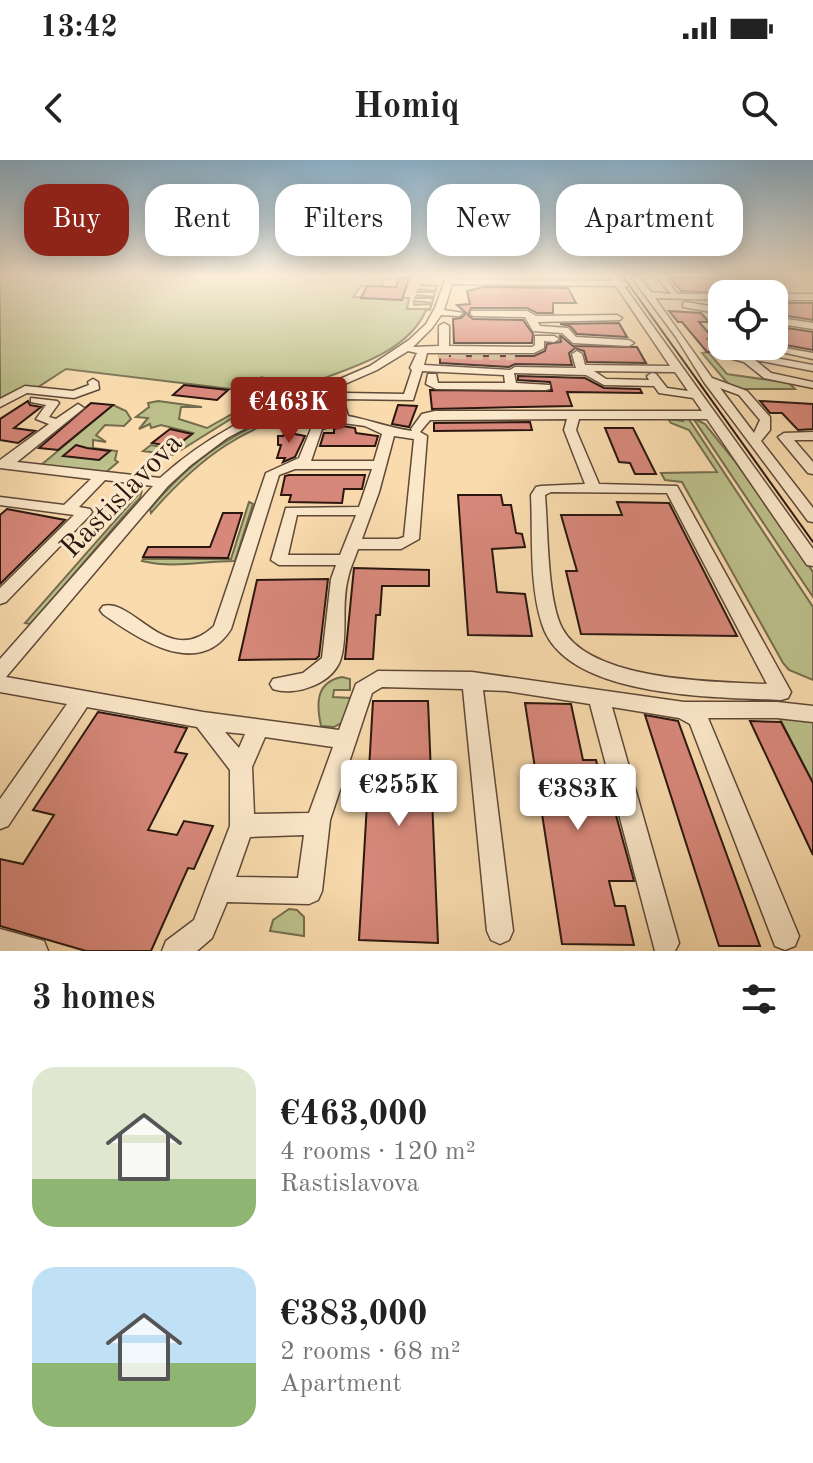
<!DOCTYPE html>
<meta charset="utf-8">
<style>
body{margin:0;font-family:"Old Standard TT",serif;background:#f2f2f2;color:#222;height:100vh;display:flex;flex-direction:column;font-size:30px;white-space:nowrap}
*{box-sizing:border-box;margin:0}
p{font-size:26px;color:#767676}
.icon{flex:none;width:44px;height:44px;fill:none;stroke:currentColor;stroke-width:2;stroke-linecap:round;stroke-linejoin:round}
.map{position:relative;height:791px;overflow:hidden}
.sheet{display:flex;flex-direction:column;background:#fff;flex:1}
.sheet>*{flex:none}
.hud{position:absolute;left:24px;top:24px;width:766px;height:72px;display:flex;gap:16px}
.tools{position:absolute;left:708px;top:120px;display:grid;gap:16px}
.tools a{display:grid;place-items:center;width:80px;height:80px;border-radius:16px;background:#fff;box-shadow:0 4px 20px #0003;font-size:40px}
.price{position:absolute;translate:-50% -68px;padding:0 18px;border-radius:8px;background:#fff;color:#222;font-size:26px;line-height:52px;filter:drop-shadow(0 2px 4px #0008)}
.price::after{content:'';position:absolute;left:50%;top:48px;width:24px;height:18px;margin-left:-12px;background:inherit;clip-path:polygon(0 0,100% 0,50% 100%)}
.price.on{background:#8f2418;color:#fff}
ul{padding:0;list-style:none}
li{display:flex;align-items:center;gap:24px;height:200px;padding:0 32px}
li span{display:grid;place-items:center;flex:none;width:224px;height:160px;border-radius:24px;color:#555}
li>.icon{margin-inline-start:auto}
span .icon{width:96px;height:96px;fill:#fffc;stroke-width:1}
li b{font-size:34px}
h2{display:flex;justify-content:space-between;align-items:center;height:96px;padding:0 32px;font-size:34px}
.pill{padding:0 28px;border-radius:24px;background:#fff;box-shadow:0 4px 20px #0003;font-size:28px;line-height:72px}
.pill.on{background:#8f2418;color:#fff}
.status{display:flex;justify-content:space-between;align-items:center;height:56px;padding:0 40px;background:#fff;direction:ltr}
.status svg{height:22px;fill:currentColor}
header{display:flex;justify-content:space-between;align-items:center;height:104px;padding:0 32px;background:#fff;font-size:36px;font-weight:600}
.map>svg:first-child{display:block}
.green{fill:#bcc08b;stroke:#746c4e;stroke-width:2}
.building{fill:#d8887b;stroke:#2b1710;stroke-width:2}
.lines{fill:none;stroke-linecap:round;stroke-linejoin:round}
.minor-tunnel-far1{stroke:#d0b48e;stroke-width:9;stroke-dasharray:9 4;stroke-linecap:butt}
.minor-tunnel{stroke:#d0b48e;stroke-width:11;stroke-dasharray:11 6;stroke-linecap:butt}
.minor-casing{stroke:#5e4838;stroke-width:3}
.minor{fill:#fbe8ca;fill-rule:evenodd}
.tram{stroke:#2b1710;stroke-width:2}
.labels{text-anchor:middle;dominant-baseline:central;stroke-width:6;stroke-linejoin:round;paint-order:stroke}
.street-label{font-size:30px;fill:#2b1710;stroke:#fbe8ca}
</style>
<div class="status"><b>13:42</b><svg viewBox="0 0 49 12"><path d="M0 12V9h3v3zM5 12V6h3v6zM10 12V3h3v9zM15 12V0h3v12zM26 1h20v11H26zM47 4h2v5h-2z"/></svg></div>
<header><svg class="icon" aria-label="back" viewBox="0 0 24 24"><path d="M15 5l-7 7 7 7"/></svg>Homiq<svg class="icon" aria-label="search" viewBox="0 0 24 24"><circle cx="10" cy="10" r="6"/><path d="M15 15l6 6"/></svg></header>
<div class="map">
<svg width="813" height="791" viewBox="0 0 813 791">
<rect width="100%" height="100%" fill="#f9dbae"/>
<filter id="stains"><feTurbulence type="fractalNoise" baseFrequency=".0025" numOctaves="4"/><feColorMatrix values="0 0 0 0 .2 0 0 0 0 .09 0 0 0 0 .02 0 0 0 .5 -.17"/></filter>
<radialGradient id="worn" r=".72"><stop offset=".6" stop-color="#630" stop-opacity="0"/><stop offset="1" stop-color="#630" stop-opacity=".3"/></radialGradient>
<path class="green" d="M 410,115 L 385,119 L 382,126 L 361,126 L 353,137 L 409,138 L 407,149 L 430,149 L 431,144 L 414,145 L 414,141 L 432,143 L 433,138 L 415,138 L 417,135 L 434,137 L 435,132 L 417,132 L 419,129 L 435,131 L 437,126 L 419,125 L 437,126 L 430,150 L 426,150 C 408,193 350,208 311,223 L 301,220 L 289,221 L 314,227 L 262,249 L 255,249 L 293,233 L 265,244 L 281,235 L 66,209 L 35,229 L 0,243 L 0,116 Z
M 708,192 L 727,214 L 789,223 L 795,229 L 741,229 L 730,226 L 702,193 Z
M 158,241 L 202,247 L 181,247 L 179,259 L 207,268 L 234,253 L 237,255 L 173,295 L 143,291 L 151,285 L 173,289 L 193,273 L 161,265 L 151,268 L 150,264 L 139,269 L 148,258 L 136,257 L 149,247 L 148,243 Z
M 300,244 L 318,247 C 244,265 200,297 151,353 L 150,349 C 197,293 235,273 300,244 Z
M 113,245 L 126,251 L 131,259 L 124,266 L 105,265 L 96,275 L 106,282 L 93,280 L 93,288 L 117,291 L 115,300 L 118,302 L 105,313 L 41,305 Z
M 682,258 L 688,258 L 813,447 L 813,520 L 789,510 L 783,503 L 682,322 L 665,320 L 661,313 L 717,312 L 689,270 L 671,263 L 668,259 L 683,261 Z
M 693,258 L 705,264 L 734,300 L 813,412 L 813,437 Z
M 142,330 L 140,338 C 102,379 68,423 30,464 L 25,463 Z
M 249,342 L 253,344 L 235,401 C 201,401 176,409 142,401 L 143,399 L 231,399 Z
M 342,517 L 350,519 L 350,530 L 334,530 L 333,537 L 351,538 L 343,562 L 334,567 L 321,566 C 316,543 316,522 342,517 Z
M 778,555 L 813,556 L 813,623 Z
M 289,749 L 297,750 L 304,757 L 304,776 L 270,771 L 273,760 Z"/>
<path class="building" d="M 399,118 L 409,118 L 402,140 L 361,138 L 367,126 L 396,127 Z
M 670,118 L 718,118 L 735,134 L 681,131 Z
M 484,127 L 568,128 L 576,143 L 553,143 L 553,153 L 537,153 L 527,148 L 471,148 L 468,155 L 473,159 L 523,160 L 533,174 L 532,183 L 454,183 L 453,159 L 461,158 L 466,153 L 457,145 L 470,144 L 467,131 Z
M 774,143 L 813,143 L 813,160 L 774,154 Z
M 669,151 L 701,153 L 709,162 L 699,162 L 714,179 L 708,179 L 720,192 L 707,192 L 682,162 L 678,162 Z
M 619,163 L 627,177 L 577,174 L 570,166 L 560,164 Z
M 774,166 L 813,172 L 813,190 L 774,183 Z
M 560,176 L 561,176 L 573,186 L 637,187 L 646,203 L 587,202 L 584,191 L 575,188 L 569,193 L 572,205 L 515,204 L 509,207 L 440,203 L 440,196 L 534,196 L 545,191 L 547,184 L 561,182 Z
M 518,216 L 585,218 L 604,228 L 640,229 L 642,233 L 567,232 L 572,246 L 432,249 L 430,230 L 552,231 L 550,222 L 518,220 Z
M 184,225 L 228,230 L 217,240 L 173,235 Z
M 28,241 L 30,245 L 41,247 L 14,268 L 35,271 L 18,283 L 0,280 L 0,259 Z
M 760,241 L 813,244 L 813,269 L 798,270 L 782,253 L 770,253 Z
M 91,243 L 113,245 L 58,290 L 39,288 Z
M 398,245 L 417,246 L 409,267 L 392,264 Z
M 530,262 L 532,270 L 434,271 L 434,263 Z
M 343,266 L 355,268 L 356,273 L 378,276 L 375,286 L 320,286 L 324,273 L 334,273 L 334,269 Z
M 605,268 L 633,268 L 656,314 L 635,314 L 630,303 L 619,302 Z
M 170,269 L 192,274 L 175,287 L 152,283 Z
M 285,272 L 305,276 L 295,297 L 283,302 L 285,298 L 277,298 L 281,285 L 278,285 L 278,276 L 283,276 Z
M 76,285 L 87,288 L 110,291 L 99,300 L 63,296 Z
M 289,315 L 365,315 L 362,329 L 344,329 L 342,343 L 289,342 L 291,335 L 281,335 L 285,316 Z
M 458,335 L 501,335 L 503,345 L 511,345 L 516,373 L 522,374 L 525,387 L 492,389 L 497,432 L 525,434 L 532,476 L 468,475 Z
M 617,342 L 669,343 L 737,476 L 581,474 L 566,411 L 577,411 L 561,355 L 622,355 Z
M 7,349 L 65,360 L 0,424 L 0,355 Z
M 223,353 L 242,353 L 228,398 L 143,397 L 148,387 L 210,387 Z
M 354,408 L 429,410 L 429,426 L 382,426 L 380,455 L 376,455 L 373,499 L 345,499 Z
M 328,419 L 319,496 L 316,499 L 239,500 L 257,420 Z
M 373,541 L 428,541 L 438,783 L 359,780 Z
M 525,543 L 571,544 L 583,600 L 596,600 L 605,637 L 611,637 L 634,721 L 609,721 L 615,746 L 625,746 L 634,785 L 562,784 Z
M 98,552 L 187,568 L 175,592 L 187,594 L 148,670 L 177,675 L 184,661 L 213,666 L 194,709 L 188,708 L 151,791 L 86,791 L 0,766 L 0,699 L 23,704 L 54,655 L 33,650 Z
M 645,555 L 678,561 L 760,786 L 719,786 Z
M 750,561 L 781,562 L 813,623 L 813,695 Z"/>
<g class="lines">
<path class="minor-tunnel-far1" d="M 438,193 L 465,194"/>
<path class="minor-tunnel" d="M 438,193 L 515,195"/>
<defs>
<path id="minor" d="M 447,115 L 455,115 L 454,120 L 612,121 L 608,115 L 616,115 L 621,122 L 628,122 L 628,126 L 624,126 L 813,389 L 813,406 L 807,405 L 707,259 L 579,259 L 576,270 L 599,324 L 677,326 L 791,532 L 788,538 L 781,540 C 718,537 565,539 542,464 C 529,423 533,376 531,335 L 536,327 L 541,326 L 585,324 L 564,270 L 567,259 L 430,260 L 420,272 L 427,276 L 419,379 L 401,389 L 358,389 C 355,398 350,408 348,418 C 341,444 348,473 341,498 C 334,523 296,537 273,529 L 270,524 L 273,519 L 303,513 L 322,498 L 331,419 L 336,405 L 279,405 L 271,400 L 286,348 L 359,347 L 372,309 L 295,309 L 279,315 L 231,469 C 199,520 138,479 103,454 L 100,450 L 103,446 C 133,437 168,510 214,466 L 266,313 L 299,298 L 313,264 L 336,257 L 333,243 L 309,240 L 267,257 L 227,278 L 191,305 L 168,326 L 6,517 L 203,552 L 339,570 L 356,524 L 378,511 L 472,512 L 684,542 L 777,542 L 813,546 L 813,562 L 777,558 L 708,558 L 799,776 L 795,786 L 785,790 L 775,786 L 690,564 L 679,558 L 612,547 L 679,783 L 675,791 L 655,791 L 590,544 L 506,531 L 483,530 L 513,771 L 509,780 L 500,784 L 491,780 L 487,771 L 463,529 L 382,527 L 372,533 L 330,660 L 322,731 L 318,740 L 309,744 L 227,742 L 212,778 L 197,791 L 162,791 L 166,781 L 194,760 L 230,666 L 230,610 L 197,567 L 87,547 L 8,666 L 0,669 L 0,639 L 67,544 L 0,532 L 0,499 L 153,326 L 105,320 L 79,347 L 90,349 L 92,352 L 90,355 L 6,442 L 0,444 L 0,428 L 74,355 L 0,345 L 0,337 L 64,345 L 91,319 L 0,308 L 0,300 L 49,264 L 36,259 L 46,245 L 31,242 L 31,238 L 57,241 L 59,243 L 49,257 L 56,259 L 78,244 L 84,248 L 17,302 L 160,318 C 206,276 256,252 314,230 L 265,223 L 260,220 L 261,218 L 326,225 L 370,206 L 409,180 L 426,164 L 435,148 ZM 452,124 L 616,126 L 670,206 L 585,205 L 582,194 L 577,191 L 572,194 L 576,208 L 515,207 L 510,210 L 424,205 L 427,193 L 534,193 L 544,188 L 544,181 L 554,182 L 559,179 L 554,176 L 535,176 L 535,185 L 532,187 L 449,186 L 449,166 L 444,163 L 439,166 L 439,186 L 413,187 L 432,168 L 441,155 L 459,156 L 463,153 L 444,150 ZM 408,191 L 417,193 L 410,208 L 412,210 L 404,234 L 346,233 L 342,234 L 341,237 L 322,234 L 377,210 ZM 422,211 L 504,215 L 505,223 L 438,223 L 436,214 L 428,214 L 426,224 L 436,229 L 546,230 L 550,229 L 550,225 L 516,223 L 514,213 L 586,215 L 604,225 L 654,226 L 659,233 L 693,238 L 702,251 L 435,251 L 422,254 L 411,269 L 412,271 C 390,268 370,260 348,256 L 343,239 L 413,240 ZM 594,211 L 675,212 L 688,231 L 667,228 L 656,214 L 652,213 L 647,216 L 649,220 L 606,219 ZM 343,263 L 365,266 L 382,274 L 374,301 L 311,301 L 322,269 ZM 394,276 L 414,279 L 404,377 L 398,379 L 362,379 L 379,332 ZM 551,332 L 667,333 L 767,524 C 714,522 590,521 562,468 C 547,439 548,369 545,335 ZM 297,355 L 356,355 L 340,395 L 288,395 ZM 225,572 L 245,574 L 239,588 ZM 265,577 L 333,587 L 309,653 L 254,654 L 252,607 ZM 304,675 L 298,718 L 236,717 L 250,677 Z
M 630,115 L 638,115 L 651,132 L 671,134 L 655,115 L 664,115 L 677,134 L 722,134 L 722,140 L 655,138 L 712,218 L 747,231 L 770,257 L 770,270 L 761,281 L 813,348 L 813,362 L 808,361 L 704,222 L 676,177 ZM 720,228 L 739,235 L 760,260 L 754,273 Z
M 774,134 L 813,134 L 813,140 L 774,140 Z
M 686,142 L 722,148 L 722,154 L 683,147 L 683,143 Z
M 471,151 L 527,151 L 536,156 L 617,155 L 622,158 L 620,160 L 538,162 L 540,166 L 568,168 L 576,177 L 629,180 L 634,183 L 629,186 L 573,183 L 562,173 L 533,171 L 525,157 L 474,156 L 471,155 Z
M 774,157 L 813,163 L 813,169 L 774,163 Z
M 722,186 L 732,186 L 734,193 L 738,194 L 743,192 L 813,205 L 813,211 L 755,200 L 771,213 L 813,222 L 813,228 L 764,218 L 744,202 L 726,197 Z
M 754,186 L 774,186 L 813,193 L 813,199 Z
M 93,219 L 98,222 L 99,229 L 74,238 L 27,233 L 0,247 L 0,239 L 25,226 L 73,231 L 89,225 L 88,222 Z
M 813,272 L 813,280 L 794,280 L 813,302 L 813,314 L 808,313 L 778,277 L 784,273 Z
M 0,769 L 44,781 L 48,791 L 0,791 Z"/>
</defs>
<use href="#minor" class="minor-casing"/>
<use href="#minor" class="minor"/>
<path class="tram" d="M 622,115 L 813,382"/>
</g>
<linearGradient id="sky" x2="0" y2="1"><stop stop-color="#8bb6d3"/><stop offset="0.51" stop-color="#fcefdb"/><stop offset="1" stop-color="#fcefdb" stop-opacity="0"/></linearGradient>
<rect width="813" height="226" fill="url(#sky)"/>
<g class="labels">
<g class="street-label">
<text transform="translate(122 336) rotate(-46)">Rastislavova</text>
</g>
</g>
<rect width="100%" height="100%" filter="url(#stains)"/>
<rect width="100%" height="100%" fill="url(#worn)"/>
</svg>
<div class="tools">
<a><svg class="icon" aria-label="locate" viewBox="0 0 24 24"><circle cx="12" cy="12" r="6"/><path d="M12 2v4M12 18v4M2 12h4M18 12h4"/></svg></a>
</div>
<b class="price on" style="left:289px;top:285px">€463K</b>
<b class="price" style="left:399px;top:668px">€255K</b>
<b class="price" style="left:578px;top:672px">€383K</b>
<div class="hud">
<a class="pill on">Buy</a>
<a class="pill">Rent</a>
<a class="pill">Filters</a>
<a class="pill">New</a>
<a class="pill">Apartment</a>
</div>
</div>
<section class="sheet">
<h2>3 homes<svg class="icon" aria-label="filters" viewBox="0 0 24 24"><path d="M4 7h16M4 17h16"/><circle cx="9" cy="7" r="2"/><circle cx="15" cy="17" r="2"/></svg></h2>
<ul>
<li><span style="background:linear-gradient(#dfe7d0 70%,#8fb573 0)"><svg class="icon" aria-label="home" viewBox="0 0 24 24"><path d="M3 11l9-7 9 7M6 9v11h12V9"/></svg></span><div><b>€463,000</b><p>4 rooms · 120 m²</p><p>Rastislavova</p></div></li>
<li><span style="background:linear-gradient(#bfe0f5 60%,#8fb573 0)"><svg class="icon" aria-label="home" viewBox="0 0 24 24"><path d="M3 11l9-7 9 7M6 9v11h12V9"/></svg></span><div><b>€383,000</b><p>2 rooms · 68 m²</p><p>Apartment</p></div></li>
</ul>
</section>
